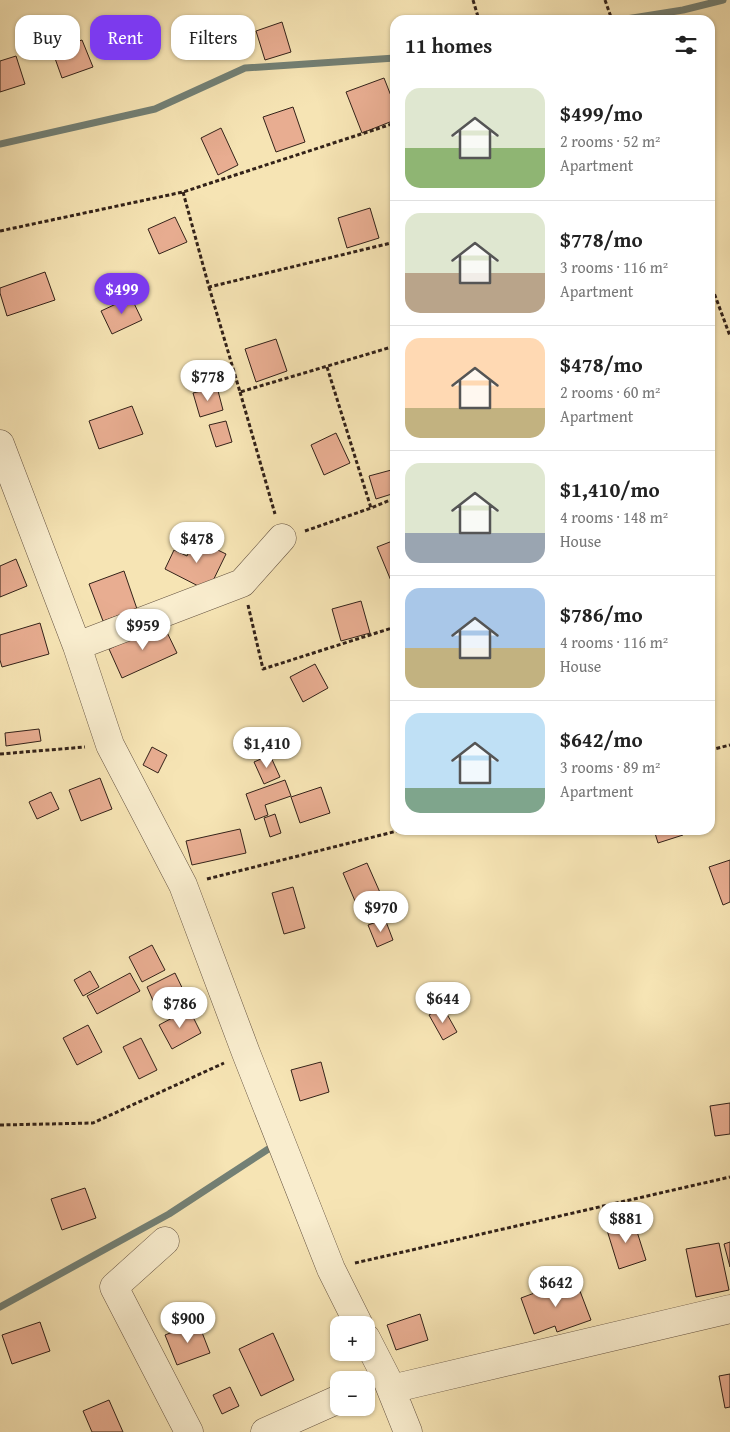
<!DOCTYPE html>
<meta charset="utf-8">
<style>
body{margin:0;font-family:"Gentium Book Plus",serif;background:#f6f6f6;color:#222;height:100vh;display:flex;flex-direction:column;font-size:19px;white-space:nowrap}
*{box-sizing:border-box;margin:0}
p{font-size:16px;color:#767676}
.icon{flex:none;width:28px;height:28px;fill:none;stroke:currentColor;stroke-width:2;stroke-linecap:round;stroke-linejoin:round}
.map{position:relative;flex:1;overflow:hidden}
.details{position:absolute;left:390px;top:15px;width:325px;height:820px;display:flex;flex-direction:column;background:#fff;border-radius:15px;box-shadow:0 1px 4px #0004}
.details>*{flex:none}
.top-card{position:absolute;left:15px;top:15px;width:300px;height:45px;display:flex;gap:10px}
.fabs{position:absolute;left:330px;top:1316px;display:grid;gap:10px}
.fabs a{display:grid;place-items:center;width:45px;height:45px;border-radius:10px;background:#fff;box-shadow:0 1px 4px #0004;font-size:25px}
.price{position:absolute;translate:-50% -42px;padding:0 11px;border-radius:18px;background:#fff;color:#222;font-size:16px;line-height:32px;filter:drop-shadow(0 1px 2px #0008)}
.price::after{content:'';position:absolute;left:50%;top:30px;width:15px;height:11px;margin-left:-8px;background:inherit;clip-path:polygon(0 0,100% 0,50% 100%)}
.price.current{background:#7c3aed;color:#fff}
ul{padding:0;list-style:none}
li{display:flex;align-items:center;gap:15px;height:125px;padding:0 15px}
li+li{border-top:1px solid #e0e0e0}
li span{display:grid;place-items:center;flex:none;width:140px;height:100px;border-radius:15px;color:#555}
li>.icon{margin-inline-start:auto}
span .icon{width:60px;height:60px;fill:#fffc;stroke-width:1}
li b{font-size:21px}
h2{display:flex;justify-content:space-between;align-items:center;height:60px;padding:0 15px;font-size:21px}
.chip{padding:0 18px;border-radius:15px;background:#fff;box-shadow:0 1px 4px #0004;font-size:18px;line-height:45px}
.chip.current{background:#7c3aed;color:#fff}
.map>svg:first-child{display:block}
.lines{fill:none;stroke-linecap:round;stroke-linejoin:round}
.stream{stroke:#738075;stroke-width:7}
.building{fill:#e8ad91;stroke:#332219}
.minor-casing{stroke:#645240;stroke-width:29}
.path{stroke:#332219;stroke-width:3;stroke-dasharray:4 2.5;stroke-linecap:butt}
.minor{stroke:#f9edce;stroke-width:28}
</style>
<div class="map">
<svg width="730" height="1432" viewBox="0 0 730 1432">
<rect width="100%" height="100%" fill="#f6e4b4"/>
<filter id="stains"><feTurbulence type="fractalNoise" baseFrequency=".004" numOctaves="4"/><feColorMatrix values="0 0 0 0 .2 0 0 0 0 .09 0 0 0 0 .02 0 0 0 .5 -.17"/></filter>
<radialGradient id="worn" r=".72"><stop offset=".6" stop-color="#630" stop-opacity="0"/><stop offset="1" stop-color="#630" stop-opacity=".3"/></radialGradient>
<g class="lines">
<path class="stream" d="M 620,20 L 683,10 L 723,0
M 0,144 L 155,109 L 245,68 L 395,58
M 0,1307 L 169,1214 L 273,1146"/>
</g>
<path class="building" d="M 282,22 L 291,52 L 265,60 L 256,31 Z
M 82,40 L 93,67 L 62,78 L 52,50 Z
M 16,56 L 25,84 L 0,92 L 0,61 Z
M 384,78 L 395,106 L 395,120 L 362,133 L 346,92 Z
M 293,107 L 305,142 L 276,152 L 263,117 Z
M 221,128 L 238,165 L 218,175 L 201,138 Z
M 370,208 L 379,238 L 347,248 L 338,218 Z
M 175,217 L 187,242 L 159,254 L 148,229 Z
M 45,272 L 55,300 L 7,316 L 0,293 L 0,288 Z
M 131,297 L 142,320 L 112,334 L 101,311 Z
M 276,339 L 287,371 L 256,382 L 245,349 Z
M 217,387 L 223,410 L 200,417 L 193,393 Z
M 132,406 L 143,434 L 99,449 L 89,421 Z
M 226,421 L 232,442 L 216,447 L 209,425 Z
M 336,433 L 350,463 L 324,475 L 311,445 Z
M 395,469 L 395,493 L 376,499 L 369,476 Z
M 195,539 L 226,554 L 208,591 L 165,569 L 174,550 L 187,556 Z
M 395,540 L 395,587 L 394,588 L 377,547 Z
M 16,559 L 27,586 L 0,597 L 0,566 Z
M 124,571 L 137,609 L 103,621 L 89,584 Z
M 361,601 L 370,633 L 341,641 L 332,609 Z
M 40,623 L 49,654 L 2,667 L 0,660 L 0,635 Z
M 163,624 L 177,653 L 122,678 L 109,649 Z
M 315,664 L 328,688 L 303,702 L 290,677 Z
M 39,729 L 41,741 L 6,746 L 5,733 Z
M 152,747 L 167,755 L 158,773 L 143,765 Z
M 270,755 L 280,777 L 264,784 L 254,762 Z
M 100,778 L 112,809 L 81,821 L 69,790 Z
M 285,780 L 291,796 L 265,805 L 268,815 L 255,820 L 246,794 Z
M 321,787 L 330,813 L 300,823 L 291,797 Z
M 51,792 L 59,809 L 37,819 L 29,802 Z
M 275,814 L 281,833 L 270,837 L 264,818 Z
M 240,829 L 246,853 L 192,865 L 186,841 Z
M 654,830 L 681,830 L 683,835 L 658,843 Z
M 730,860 L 730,902 L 723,905 L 709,867 Z
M 367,863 L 382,897 L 358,908 L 343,873 Z
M 293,887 L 305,928 L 284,934 L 272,893 Z
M 385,919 L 393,940 L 377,947 L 368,925 Z
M 152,945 L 165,970 L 142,982 L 129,957 Z
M 90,971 L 99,987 L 83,996 L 74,980 Z
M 130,973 L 140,991 L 97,1014 L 87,996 Z
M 175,973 L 188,1000 L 159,1014 L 147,987 Z
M 443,1007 L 457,1032 L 443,1040 L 429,1015 Z
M 189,1009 L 201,1033 L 172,1049 L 159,1025 Z
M 88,1025 L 102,1052 L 77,1065 L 63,1038 Z
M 141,1038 L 157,1070 L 139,1079 L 123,1047 Z
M 321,1062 L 329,1092 L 300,1101 L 291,1070 Z
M 730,1103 L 730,1134 L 715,1136 L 710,1106 Z
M 85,1188 L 96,1218 L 62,1230 L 51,1199 Z
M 633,1219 L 646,1260 L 619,1269 L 606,1227 Z
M 730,1242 L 730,1267 L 724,1244 Z
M 719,1243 L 729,1290 L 696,1297 L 686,1249 Z
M 575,1278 L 591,1320 L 557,1332 L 555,1326 L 534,1334 L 521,1298 Z
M 420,1314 L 428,1340 L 396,1350 L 387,1325 Z
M 40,1322 L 50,1351 L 12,1364 L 2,1335 Z
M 198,1322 L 210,1353 L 177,1365 L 165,1335 Z
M 273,1333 L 294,1380 L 261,1396 L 239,1349 Z
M 730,1374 L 730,1407 L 725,1408 L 719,1376 Z
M 230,1387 L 239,1406 L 222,1414 L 213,1395 Z
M 109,1400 L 123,1432 L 92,1432 L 83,1411 Z"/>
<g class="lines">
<defs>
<path id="minor" d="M 0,444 L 77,646 L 110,745 L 183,885 L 246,1053 L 331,1269 L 359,1325
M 77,646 L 242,583 L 282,538
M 165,1241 L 114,1287 L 189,1432
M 366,1338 L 386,1377 L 408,1432
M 391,1389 L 730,1309
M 265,1432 L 339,1399"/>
</defs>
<use href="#minor" class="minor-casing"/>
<path class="path" d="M 473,0 L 479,20
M 605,0 L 612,20
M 183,192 L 209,287 L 395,242
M 0,231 L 183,192 L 395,123
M 710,282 L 730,336
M 209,287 L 240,392 L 395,346
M 327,367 L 371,508
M 240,392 L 275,514
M 305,531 L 371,508 L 395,498
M 248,605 L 263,669 L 395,627
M 710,750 L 730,745
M 0,754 L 85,747
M 207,879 L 401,830
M 0,1125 L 93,1123 L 224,1063
M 355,1263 L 730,1177"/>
<use href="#minor" class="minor"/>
</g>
<rect width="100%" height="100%" filter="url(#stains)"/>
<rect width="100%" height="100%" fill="url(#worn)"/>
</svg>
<div class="fabs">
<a>+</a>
<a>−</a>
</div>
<b class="price current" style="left:122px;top:315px">$499</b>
<b class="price" style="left:208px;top:402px">$778</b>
<b class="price" style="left:197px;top:564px">$478</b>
<b class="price" style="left:143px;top:651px">$959</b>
<b class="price" style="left:267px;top:769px">$1,410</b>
<b class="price" style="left:381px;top:933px">$970</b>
<b class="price" style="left:443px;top:1024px">$644</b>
<b class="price" style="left:180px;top:1029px">$786</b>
<b class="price" style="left:626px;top:1244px">$881</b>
<b class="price" style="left:556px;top:1308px">$642</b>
<b class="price" style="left:188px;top:1344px">$900</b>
<div class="top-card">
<a class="chip">Buy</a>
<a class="chip current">Rent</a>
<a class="chip">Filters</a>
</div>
<section class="details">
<h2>11 homes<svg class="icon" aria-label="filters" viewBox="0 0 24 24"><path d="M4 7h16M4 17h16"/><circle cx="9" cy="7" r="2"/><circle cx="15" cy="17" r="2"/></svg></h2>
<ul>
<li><span style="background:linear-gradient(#dfe7d0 60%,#8fb573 0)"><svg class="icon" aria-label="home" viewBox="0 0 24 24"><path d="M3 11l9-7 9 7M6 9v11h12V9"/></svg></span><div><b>$499/mo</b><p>2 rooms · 52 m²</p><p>Apartment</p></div></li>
<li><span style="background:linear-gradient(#dfe7d0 60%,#b9a48a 0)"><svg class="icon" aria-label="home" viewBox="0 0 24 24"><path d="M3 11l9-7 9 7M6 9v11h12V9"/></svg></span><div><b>$778/mo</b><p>3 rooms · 116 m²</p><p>Apartment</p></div></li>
<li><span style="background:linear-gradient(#ffd9b3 70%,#c2b280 0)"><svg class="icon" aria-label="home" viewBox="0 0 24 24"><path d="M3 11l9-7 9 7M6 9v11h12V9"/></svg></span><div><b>$478/mo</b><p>2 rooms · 60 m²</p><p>Apartment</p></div></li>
<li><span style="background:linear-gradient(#dfe7d0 70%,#9aa5b1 0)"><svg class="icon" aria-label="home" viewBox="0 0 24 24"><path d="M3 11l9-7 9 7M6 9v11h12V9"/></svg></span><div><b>$1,410/mo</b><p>4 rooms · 148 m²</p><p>House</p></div></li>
<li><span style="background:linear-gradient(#a9c7e8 60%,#c2b280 0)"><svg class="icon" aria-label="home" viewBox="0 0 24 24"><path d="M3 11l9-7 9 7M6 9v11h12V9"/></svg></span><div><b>$786/mo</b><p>4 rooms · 116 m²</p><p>House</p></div></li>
<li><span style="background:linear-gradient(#bfe0f5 75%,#7fa58c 0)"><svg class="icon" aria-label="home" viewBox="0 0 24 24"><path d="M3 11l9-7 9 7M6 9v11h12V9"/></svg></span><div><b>$642/mo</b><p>3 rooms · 89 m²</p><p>Apartment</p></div></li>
</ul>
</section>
</div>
